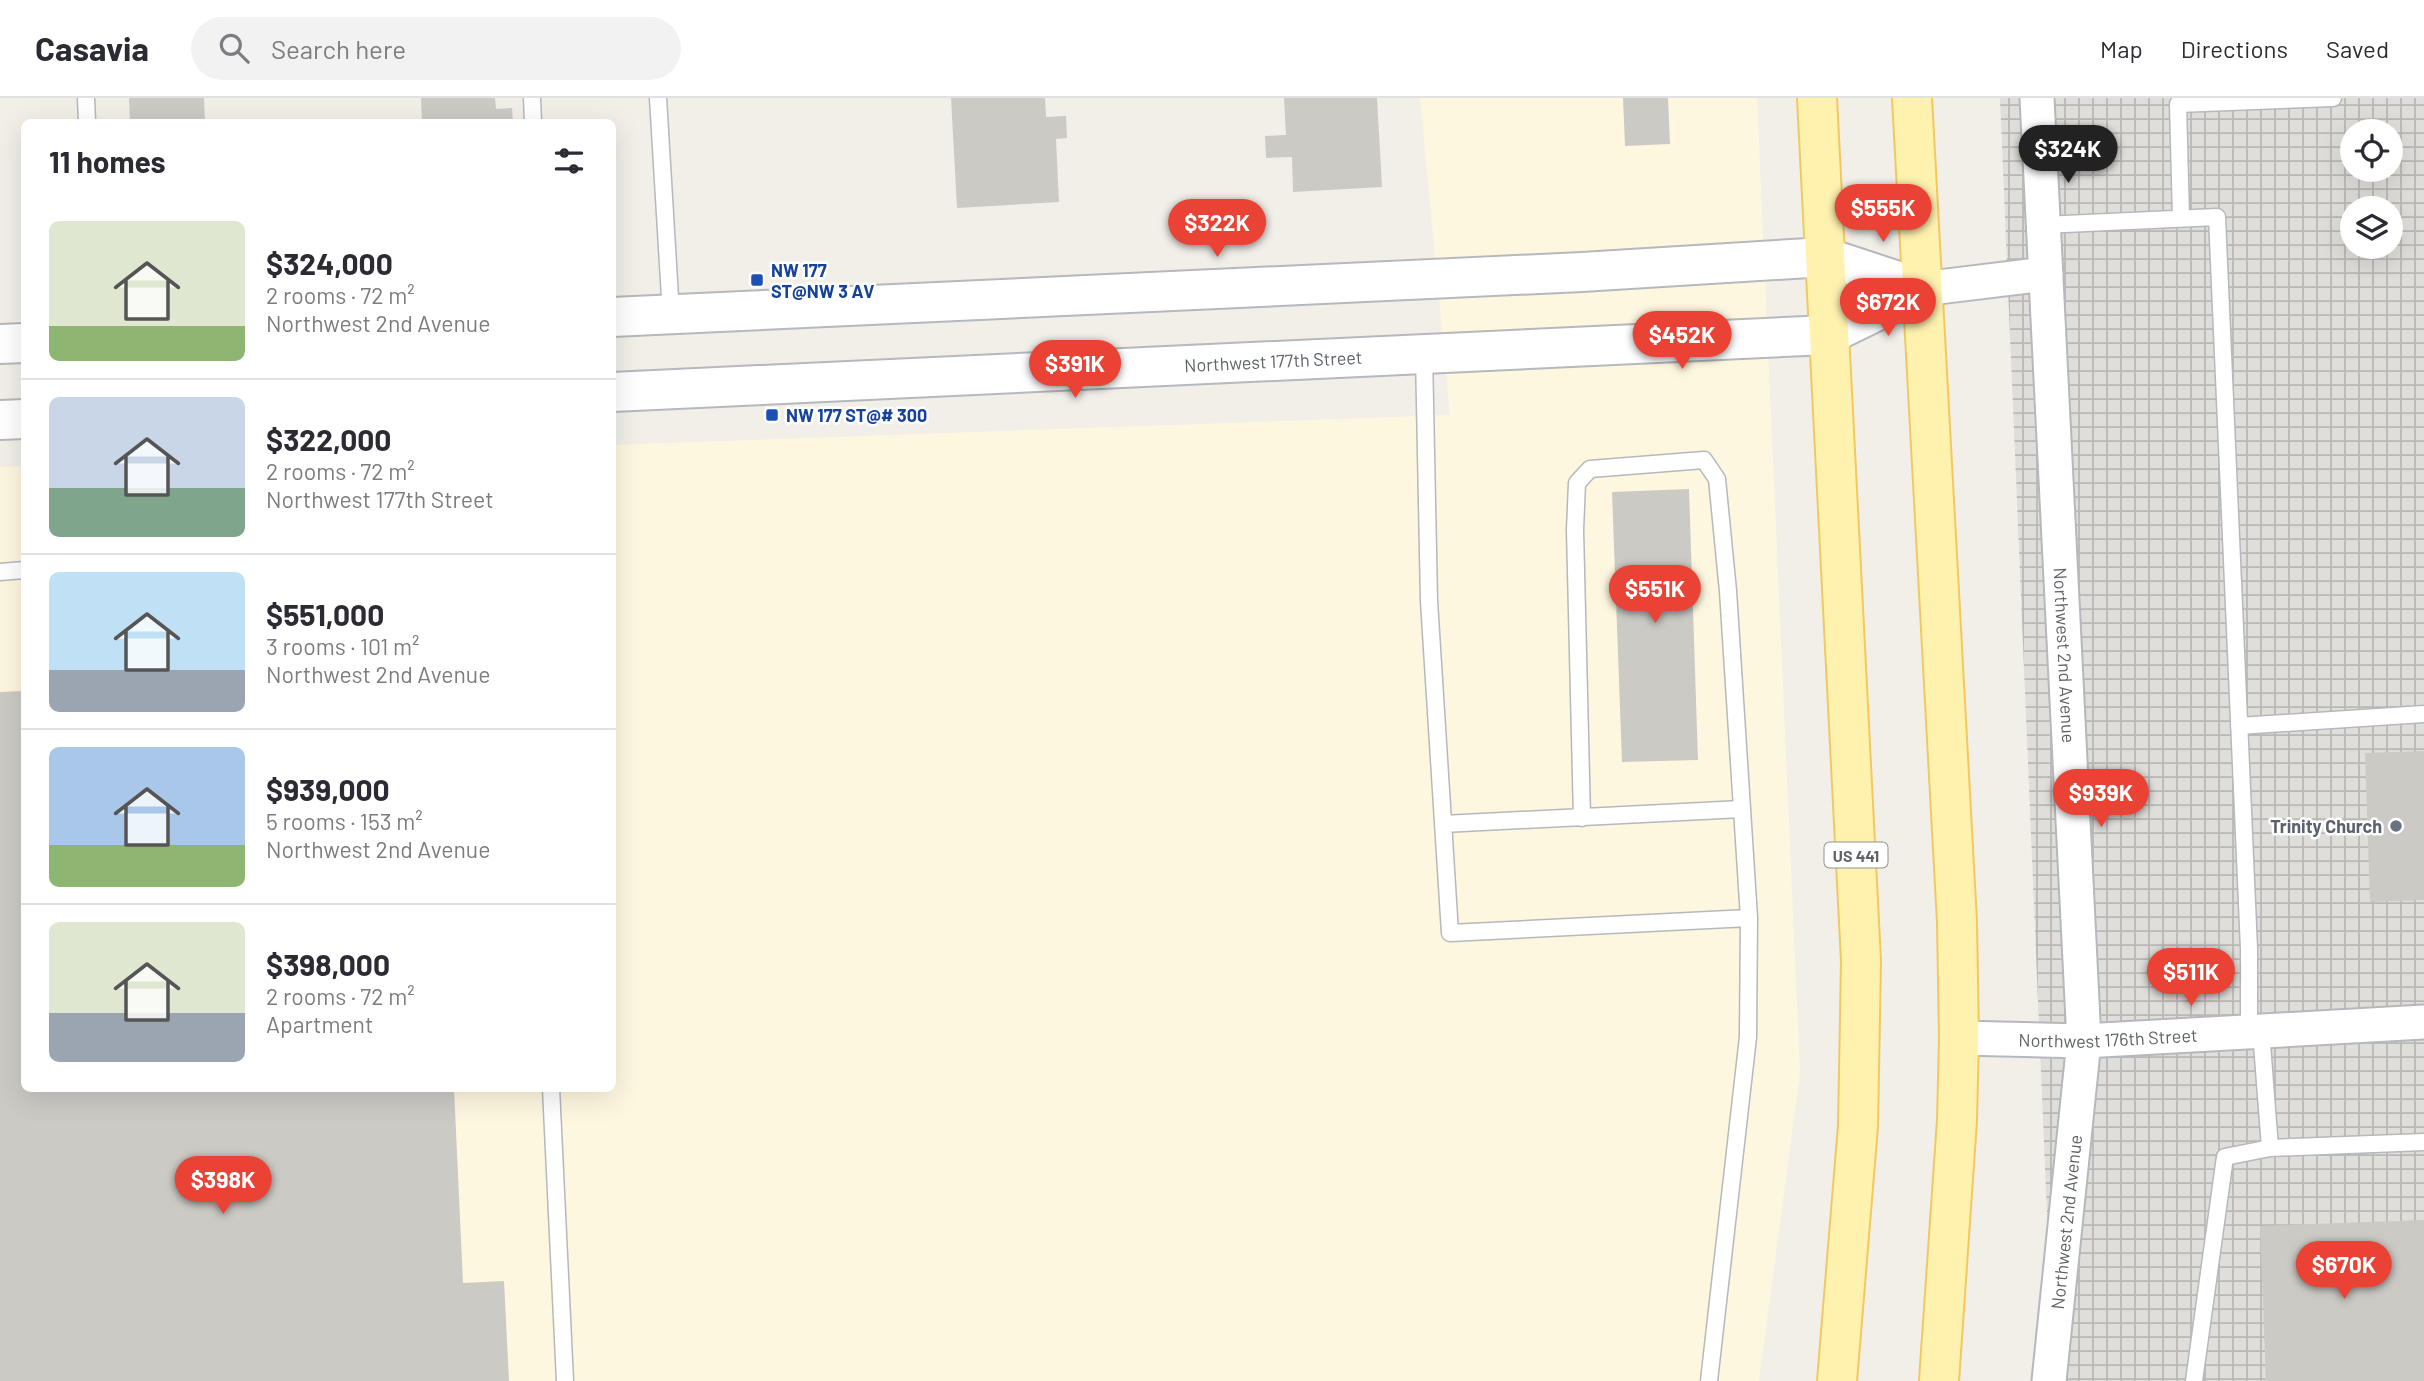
<!DOCTYPE html>
<meta charset="utf-8">
<style>
body{margin:0;font-family:Barlow,sans-serif;background:#f2f2f3;color:#2b2b33;height:100vh;display:flex;flex-direction:column;font-size:26px;white-space:nowrap}
*{box-sizing:border-box;margin:0}
p{font-size:23px;color:#7c7c81}
.icon{flex:none;width:38px;height:38px;fill:none;stroke:currentColor;stroke-width:2;stroke-linecap:round;stroke-linejoin:round}
.map{position:relative;flex:1;overflow:hidden}
.details{position:absolute;left:21px;top:21px;width:595px;height:973px;display:flex;flex-direction:column;background:#fff;border-radius:10px;box-shadow:0 7px 28px #0002}
.details>*{flex:none}
.tools{position:absolute;left:2340px;top:21px;display:grid;gap:14px}
.tools a{display:grid;place-items:center;width:63px;height:63px;border-radius:50%;background:#fff;box-shadow:0 7px 28px #0002;font-size:35px}
.price{position:absolute;translate:-50% -60px;padding:0 16px;border-radius:24px;background:#ea4335;color:#fff;font-size:23px;line-height:46px;filter:drop-shadow(0 2px 4px #0008)}
.price::after{content:'';position:absolute;left:50%;top:42px;width:21px;height:16px;margin-left:-10px;background:inherit;clip-path:polygon(0 0,100% 0,50% 100%)}
.price.current{background:#222;color:#fff}
ul{padding:0;list-style:none}
li{display:flex;align-items:center;gap:21px;height:175px;padding:0 28px}
li+li{border-top:2px solid #e1e1e2}
li span{display:grid;place-items:center;flex:none;width:196px;height:140px;border-radius:10px;color:#555}
li>.icon{margin-inline-start:auto}
span .icon{width:84px;height:84px;fill:#fffc;stroke-width:1}
li b{font-size:30px}
h2{display:flex;justify-content:space-between;align-items:center;height:84px;padding:0 28px;font-size:30px}
header{display:flex;align-items:center;gap:42px;box-sizing:border-box;height:98px;padding:0 35px;background:#fff;border-bottom:2px solid #e1e1e2}
header strong{font-size:33px}
nav{display:flex;gap:38px;margin-inline-start:auto;font-size:24px}
.search{width:490px;height:63px;background:#f2f2f3;display:flex;align-items:center;gap:18px;box-sizing:border-box;padding:0 24px;border-radius:38px;color:#7c7c81;font-size:26px}
.map>svg:first-child{display:block}
.commercial{fill:#fef7e0}
.industrial{fill:url(#industrial-grid);fill-rule:evenodd}
.building{fill:#cccac5}
.lines{fill:none;stroke-linecap:round;stroke-linejoin:round}
.service-casing{stroke:#b5b8bc;stroke-width:19}
.minor-casing{stroke:#b5b8bc;stroke-width:37}
.tertiary-casing{stroke:#b5b8bc;stroke-width:42}
.primary-casing{stroke:#f2c960;stroke-width:42}
.service{stroke:#fff;stroke-width:16}
.minor{stroke:#fff;stroke-width:33}
.tertiary{stroke:#fff;stroke-width:38}
.primary{stroke:#fff2af;stroke-width:38}
.transit-dot{fill:#1a4fb4;stroke:#fff;stroke-width:2.5}
.worship-dot{fill:#6b7280;stroke:#fff;stroke-width:2.5}
.labels{text-anchor:middle;dominant-baseline:central;stroke-width:5;stroke-linejoin:round;paint-order:stroke}
.shield{fill:#fff;stroke:#8f9295;stroke-width:2}
.shield-label{font-size:16px;font-weight:bold;fill:#5f6368}
.transit-label{font-size:18px;font-weight:bold;fill:#164399;stroke:#fff;text-anchor:start}
.street-label{font-size:18px;fill:#5f6368;stroke:#fff}
.worship-label{font-size:18px;font-weight:bold;fill:#5b616d;stroke:#fff;text-anchor:end}
</style>
<header>
<strong>Casavia</strong>
<div class="search"><svg class="icon" aria-label="search" viewBox="0 0 24 24"><circle cx="10" cy="10" r="6"/><path d="M15 15l6 6"/></svg>Search here</div>
<nav><a>Map</a><a>Directions</a><a>Saved</a></nav>
</header>
<div class="map">
<svg width="2424" height="1283" viewBox="0 0 2424 1283">
<defs>
<pattern id="industrial-grid" width="8" height="8" patternUnits="userSpaceOnUse" patternTransform="scale(1.75)"><rect width="8" height="8" fill="#e0deda"/><path d="M0 4h8M4 0v8" fill="none" stroke="#b9b8b5"/></pattern>
</defs>
<rect width="100%" height="100%" fill="#f1efe8"/>
<path class="commercial" d="M 1420,0 L 1757,0 L 1800,975 L 1759,1283 L 0,1283 L 0,369 L 24,368 L 24,990 L 612,990 L 613,347 L 1450,317 Z"/>
<path class="industrial" d="M 2000,0 L 2424,0 L 2424,1283 L 2054,1283 ZM 2352,33 L 2390,33 L 2390,72 L 2352,72 ZM 2352,110 L 2390,110 L 2390,149 L 2352,149 Z"/>
<path class="building" d="M 129,0 L 204,0 L 205,24 L 130,24 Z
M 421,0 L 495,0 L 496,11 L 512,10 L 513,24 L 422,24 Z
M 951,0 L 1045,0 L 1046,19 L 1066,18 L 1067,40 L 1056,41 L 1059,104 L 957,110 Z
M 1284,0 L 1377,0 L 1382,89 L 1293,94 L 1292,59 L 1266,60 L 1265,38 L 1286,37 Z
M 1623,0 L 1668,0 L 1670,46 L 1625,48 Z
M 1689,391 L 1698,662 L 1622,664 L 1612,394 Z
M 24,593 L 24,990 L 454,990 L 463,1185 L 504,1183 L 509,1283 L 0,1283 L 0,594 Z
M 2424,653 L 2424,802 L 2370,804 L 2365,655 Z
M 2424,1122 L 2424,1283 L 2266,1283 L 2260,1128 Z"/>
<g class="lines">
<defs>
<path id="service" d="M 86,0 L 87,24
M 532,0 L 533,24
M 658,0 L 671,216
M 2181,120 L 2178,6 L 2333,0
M 2043,127 L 2217,119 L 2249,851 L 2249,934
M 1424,256 L 1429,503 L 1450,835 L 1749,820
M 0,474 L 24,472
M 2239,628 L 2424,616
M 1582,720 L 1575,432 L 1577,385 L 1590,371 L 1704,362 L 1717,381 L 1728,493 L 1749,820 L 1748,939 L 1709,1283
M 1443,726 L 1742,711
M 551,990 L 565,1283
M 2270,1050 L 2424,1044
M 2194,1283 L 2225,1059 L 2270,1050 L 2261,933"/>
<g id="minor">
<path id="s1" d="M 2037,0 L 2084,943 L 2049,1283"/>
<path d="M 1922,191 L 2046,176"/>
<path id="s2" d="M 1959,940 L 2084,943 L 2424,924"/>
</g>
<g id="tertiary">
<path d="M 612,219 L 1582,174 L 1825,159 L 1922,191"/>
<path d="M 0,246 L 24,245"/>
<path id="s3" d="M 612,294 L 1828,237 L 1922,191"/>
<path d="M 0,322 L 24,321"/>
</g>
<path id="primary" d="M 1817,0 L 1861,863 L 1858,1028 L 1837,1283
M 1912,0 L 1957,824 L 1959,940 L 1957,1022 L 1939,1283"/>
</defs>
<use href="#service" class="service-casing"/>
<use href="#minor" class="minor-casing"/>
<use href="#tertiary" class="tertiary-casing"/>
<use href="#primary" class="primary-casing"/>
<use href="#service" class="service"/>
<use href="#minor" class="minor"/>
<use href="#tertiary" class="tertiary"/>
<use href="#primary" class="primary"/>
</g>
<g class="transit-dot">
<rect x="750" y="175" width="14" height="14" rx="3.5"/>
<rect x="765" y="310" width="14" height="14" rx="3.5"/>
</g>
<circle class="worship-dot" cx="2396" cy="728" r="7"/>
<g class="labels">
<rect class="shield" x="1824.5" y="744.5" width="63" height="25" rx="5"/>
<g class="shield-label">
<text x="1856" y="757">US 441</text>
</g>
<g class="transit-label">
<text x="771" y="172">NW 177<tspan x="771" dy="21">ST@NW 3 AV</tspan></text>
<text x="786" y="317">NW 177 ST@# 300</text>
</g>
<g class="street-label">
<text stroke="none"><textPath href="#s3" startOffset="662">Northwest 177th Street</textPath></text>
<text stroke="none"><textPath href="#s1" startOffset="558">Northwest 2nd Avenue</textPath></text>
<text stroke="none"><textPath href="#s2" startOffset="149">Northwest 176th Street</textPath></text>
<text transform="translate(2066 1124) rotate(-84)">Northwest 2nd Avenue</text>
</g>
<g class="worship-label">
<text x="2382" y="728">Trinity Church</text>
</g>
</g>
</svg>
<div class="tools">
<a><svg class="icon" aria-label="locate" viewBox="0 0 24 24"><circle cx="12" cy="12" r="6"/><path d="M12 2v4M12 18v4M2 12h4M18 12h4"/></svg></a>
<a><svg class="icon" aria-label="layers" viewBox="0 0 24 24"><path d="M12 4l9 5-9 5-9-5zM3 14l9 5 9-5"/></svg></a>
</div>
<b class="price current" style="left:2068px;top:87px">$324K</b>
<b class="price" style="left:1883px;top:146px">$555K</b>
<b class="price" style="left:1217px;top:161px">$322K</b>
<b class="price" style="left:1888px;top:240px">$672K</b>
<b class="price" style="left:1682px;top:273px">$452K</b>
<b class="price" style="left:1075px;top:302px">$391K</b>
<b class="price" style="left:1655px;top:527px">$551K</b>
<b class="price" style="left:2101px;top:731px">$939K</b>
<b class="price" style="left:2191px;top:910px">$511K</b>
<b class="price" style="left:223px;top:1118px">$398K</b>
<b class="price" style="left:2344px;top:1203px">$670K</b>
<section class="details">
<h2>11 homes<svg class="icon" aria-label="filters" viewBox="0 0 24 24"><path d="M4 7h16M4 17h16"/><circle cx="9" cy="7" r="2"/><circle cx="15" cy="17" r="2"/></svg></h2>
<ul>
<li><span style="background:linear-gradient(#dfe7d0 75%,#8fb573 0)"><svg class="icon" aria-label="home" viewBox="0 0 24 24"><path d="M3 11l9-7 9 7M6 9v11h12V9"/></svg></span><div><b>$324,000</b><p>2 rooms · 72 m²</p><p>Northwest 2nd Avenue</p></div></li>
<li><span style="background:linear-gradient(#c9d6e8 65%,#7fa58c 0)"><svg class="icon" aria-label="home" viewBox="0 0 24 24"><path d="M3 11l9-7 9 7M6 9v11h12V9"/></svg></span><div><b>$322,000</b><p>2 rooms · 72 m²</p><p>Northwest 177th Street</p></div></li>
<li><span style="background:linear-gradient(#bfe0f5 70%,#9aa5b1 0)"><svg class="icon" aria-label="home" viewBox="0 0 24 24"><path d="M3 11l9-7 9 7M6 9v11h12V9"/></svg></span><div><b>$551,000</b><p>3 rooms · 101 m²</p><p>Northwest 2nd Avenue</p></div></li>
<li><span style="background:linear-gradient(#a9c7e8 70%,#8fb573 0)"><svg class="icon" aria-label="home" viewBox="0 0 24 24"><path d="M3 11l9-7 9 7M6 9v11h12V9"/></svg></span><div><b>$939,000</b><p>5 rooms · 153 m²</p><p>Northwest 2nd Avenue</p></div></li>
<li><span style="background:linear-gradient(#dfe7d0 65%,#9aa5b1 0)"><svg class="icon" aria-label="home" viewBox="0 0 24 24"><path d="M3 11l9-7 9 7M6 9v11h12V9"/></svg></span><div><b>$398,000</b><p>2 rooms · 72 m²</p><p>Apartment</p></div></li>
</ul>
</section>
</div>
